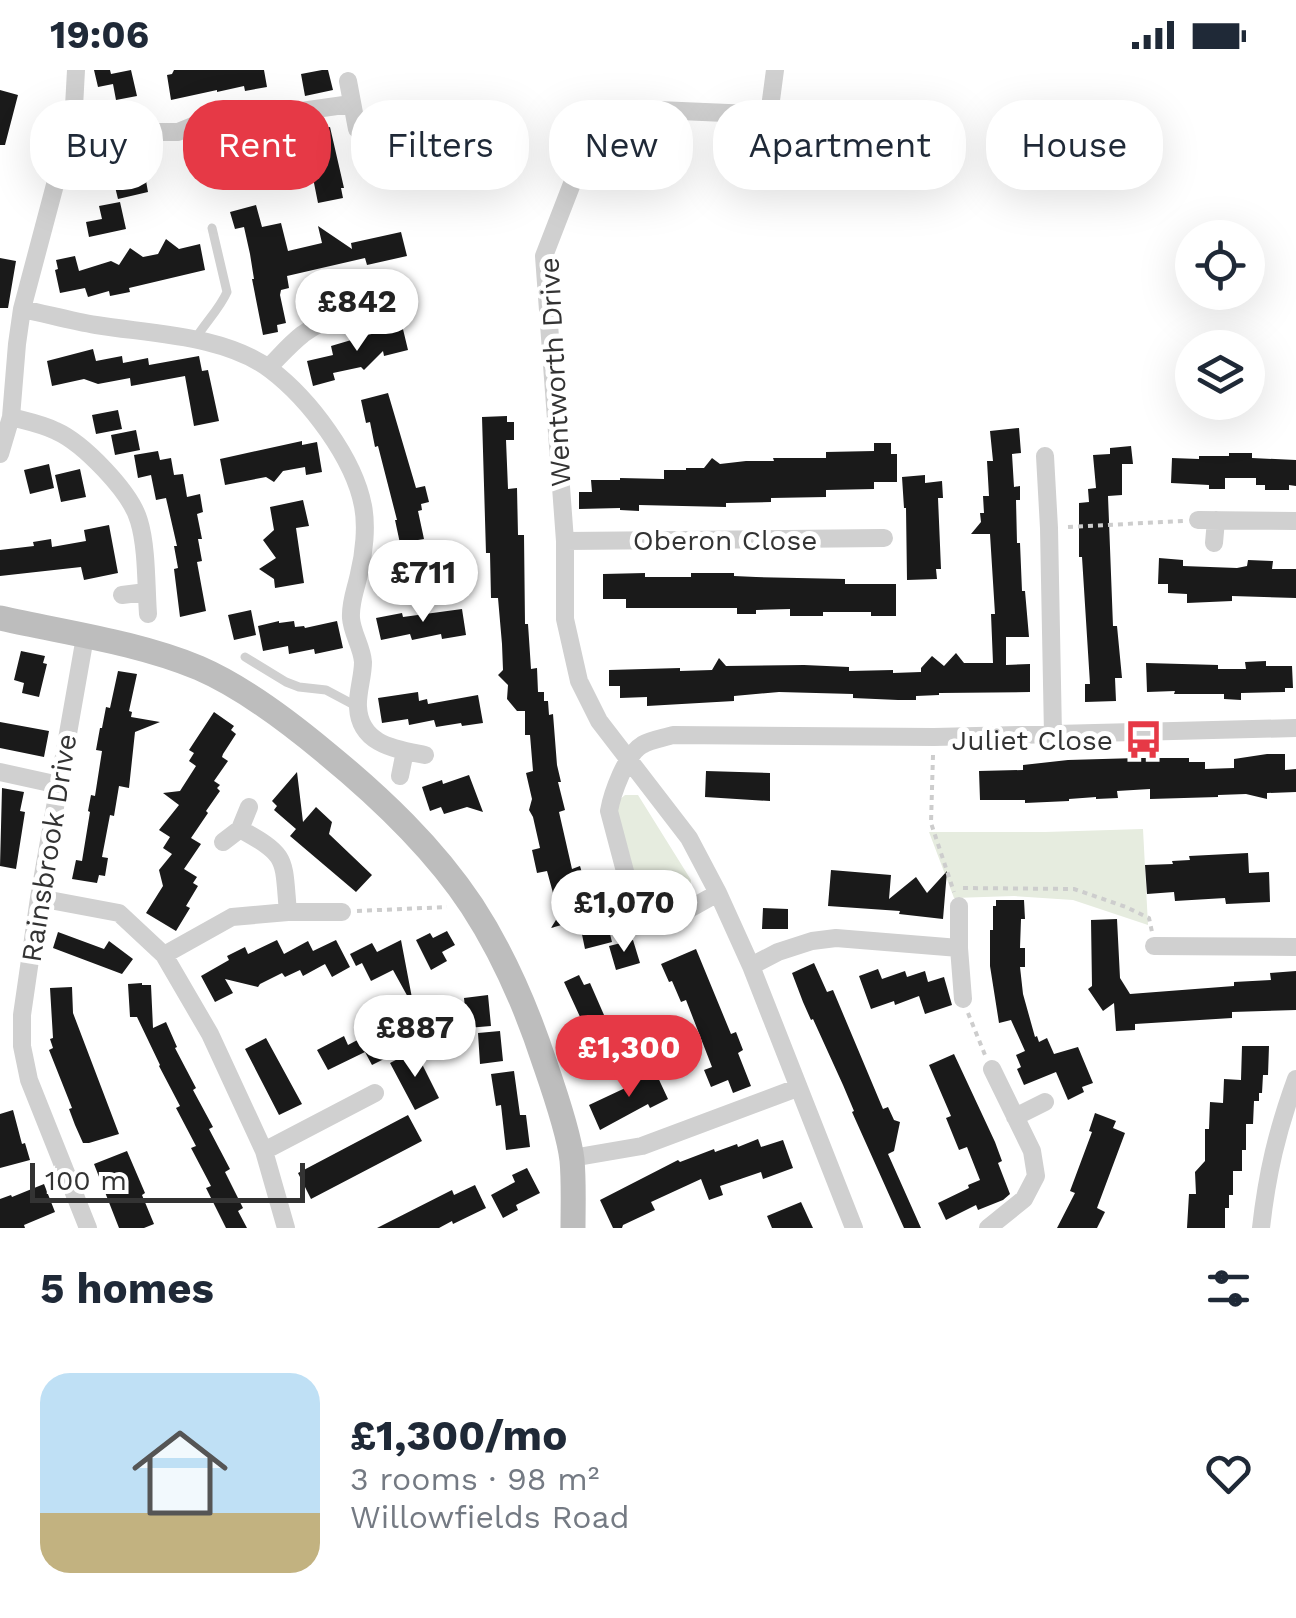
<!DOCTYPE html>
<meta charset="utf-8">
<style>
body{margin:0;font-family:"Work Sans",sans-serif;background:#f2f2f3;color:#1f2937;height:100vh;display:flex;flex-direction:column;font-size:38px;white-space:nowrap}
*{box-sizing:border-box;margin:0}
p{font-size:32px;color:#747a83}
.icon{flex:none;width:55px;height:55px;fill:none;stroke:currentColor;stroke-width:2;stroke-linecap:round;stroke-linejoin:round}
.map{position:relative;height:1158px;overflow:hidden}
.sheet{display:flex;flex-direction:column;background:#fff;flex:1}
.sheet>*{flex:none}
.guide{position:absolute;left:30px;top:30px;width:1238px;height:90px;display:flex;gap:20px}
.tools{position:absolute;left:1175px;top:150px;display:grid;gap:20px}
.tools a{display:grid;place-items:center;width:90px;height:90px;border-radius:50%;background:#fff;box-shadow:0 10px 40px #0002;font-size:50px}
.scale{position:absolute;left:30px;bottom:25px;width:275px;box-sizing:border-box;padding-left:10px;border:5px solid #333;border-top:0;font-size:28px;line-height:35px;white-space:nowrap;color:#333;-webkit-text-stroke:8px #fff;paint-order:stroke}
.price{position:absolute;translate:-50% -85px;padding:0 22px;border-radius:35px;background:#fff;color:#222;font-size:32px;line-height:65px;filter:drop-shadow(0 2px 5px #0008)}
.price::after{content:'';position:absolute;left:50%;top:60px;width:30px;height:22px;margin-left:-15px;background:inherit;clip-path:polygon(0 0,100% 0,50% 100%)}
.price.on{background:#e63946;color:#fff}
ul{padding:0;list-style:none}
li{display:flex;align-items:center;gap:30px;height:250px;padding:0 40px}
li span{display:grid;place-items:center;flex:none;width:280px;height:200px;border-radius:30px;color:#555}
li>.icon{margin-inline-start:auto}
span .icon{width:120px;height:120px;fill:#fffc;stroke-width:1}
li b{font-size:42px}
h2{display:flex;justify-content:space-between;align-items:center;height:120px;padding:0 40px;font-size:42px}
.tag{padding:0 35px;border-radius:40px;background:#fff;box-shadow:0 10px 40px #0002;font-size:35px;line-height:90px}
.tag.on{background:#e63946;color:#fff}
.status{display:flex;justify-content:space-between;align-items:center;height:70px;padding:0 50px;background:#fff;direction:ltr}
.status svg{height:28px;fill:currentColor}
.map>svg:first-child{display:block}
.green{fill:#e6ecdf}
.building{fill:#1a1a1a}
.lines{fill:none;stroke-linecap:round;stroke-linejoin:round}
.path{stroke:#cdcdcd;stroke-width:4;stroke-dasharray:5 5;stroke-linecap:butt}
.lane{stroke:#d0d0d0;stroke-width:9}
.street{stroke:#d0d0d0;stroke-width:18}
.secondary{stroke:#bdbdbd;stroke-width:25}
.labels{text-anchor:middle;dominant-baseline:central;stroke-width:10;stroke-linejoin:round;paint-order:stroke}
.street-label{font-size:28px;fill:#333;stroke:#fff}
.poi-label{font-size:28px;fill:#333;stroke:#fff;text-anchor:end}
</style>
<div class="status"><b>19:06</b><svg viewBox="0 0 49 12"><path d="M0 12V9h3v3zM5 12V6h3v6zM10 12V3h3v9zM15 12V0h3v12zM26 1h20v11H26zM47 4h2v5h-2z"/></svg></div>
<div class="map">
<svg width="1296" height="1158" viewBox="0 0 1296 1158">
<rect width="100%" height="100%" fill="#fff"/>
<path class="green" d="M 625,725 L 638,725 L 691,810 C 690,822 688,830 676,835 C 666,840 655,840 647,832 C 634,818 623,762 617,741 L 619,730 Z
M 1143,759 L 1148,855 L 1073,830 L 1014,826 L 954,828 L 929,762 L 1045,762 Z"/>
<path class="building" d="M 94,0 L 110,0 L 111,4 L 131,0 L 137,26 L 116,30 L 113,14 L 98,17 Z
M 174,0 L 264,0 L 267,17 L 245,21 L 244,16 L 217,22 L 217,20 L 171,30 L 167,5 L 172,4 Z
M 322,0 L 328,0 L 333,20 L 305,26 L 301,4 Z
M 0,20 L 18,25 L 5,75 L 0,75 Z
M 330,57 L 344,118 L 341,118 L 343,128 L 318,133 L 304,63 Z
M 268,74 L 273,98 L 251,102 L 248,87 L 222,118 L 208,112 L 201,113 L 195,90 L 243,77 Z
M 131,75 L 138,107 L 145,105 L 148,122 L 118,129 L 106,80 Z
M 120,132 L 126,159 L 89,167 L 86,152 L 102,149 L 99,136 Z
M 256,135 L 262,157 L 281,153 L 288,181 L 322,173 L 318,156 L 352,179 L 351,173 L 401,162 L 407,186 L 367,195 L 365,188 L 287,206 L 289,218 L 281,220 L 280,225 L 286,253 L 277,255 L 278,262 L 263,265 L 252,209 L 254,209 L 250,184 L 244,157 L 235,159 L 230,142 Z
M 166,169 L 179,179 L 200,174 L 205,200 L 129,218 L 130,222 L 110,226 L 109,221 L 88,227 L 85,218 L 60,223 L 55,200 L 58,199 L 56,190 L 75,186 L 79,201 L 111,191 L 119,195 L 130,178 L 143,187 L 158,184 Z
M 0,188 L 16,191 L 8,238 L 0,238 Z
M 402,255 L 408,280 L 384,286 L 383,281 L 364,300 L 361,297 L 333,303 L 335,310 L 313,316 L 307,291 L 333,285 L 331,276 Z
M 93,279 L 96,291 L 122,286 L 123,293 L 148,288 L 149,295 L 199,286 L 202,301 L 208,300 L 219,351 L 194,356 L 185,306 L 131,316 L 130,308 L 98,314 L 84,309 L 52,316 L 47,291 Z
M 388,323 L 416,418 L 425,416 L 429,432 L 421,434 L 422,440 L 418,441 L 424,469 L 418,470 L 424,506 L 399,510 L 394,480 L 401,478 L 395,450 L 397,450 L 378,376 L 375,377 L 370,352 L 366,353 L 361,330 Z
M 118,340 L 122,359 L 96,364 L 92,345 Z
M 507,346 L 507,352 L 514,352 L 514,370 L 506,370 L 508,419 L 517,418 L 518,465 L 524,465 L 525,554 L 528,554 L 531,599 L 537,598 L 538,622 L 544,622 L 544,631 L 548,631 L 549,645 L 553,644 L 557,695 L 561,712 L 558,712 L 565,740 L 559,742 L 572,799 L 580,796 L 596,851 L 606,848 L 612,872 L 585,879 L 579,850 L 551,858 L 559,845 L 547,801 L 537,803 L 532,780 L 540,778 L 533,747 L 529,740 L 532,729 L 526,703 L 533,701 L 530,665 L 525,665 L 525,641 L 517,641 L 507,629 L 508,615 L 498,605 L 503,600 L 502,574 L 498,528 L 491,528 L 490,483 L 486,483 L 482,347 Z
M 1019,358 L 1021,383 L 1012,384 L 1014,417 L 1020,416 L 1020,430 L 1016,430 L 1017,473 L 1020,473 L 1022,521 L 1025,521 L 1029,567 L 1006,567 L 1006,595 L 1030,594 L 1030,622 L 939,623 L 939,625 L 916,626 L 916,630 L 898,630 L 853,628 L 853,624 L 779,622 L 734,626 L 734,631 L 647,636 L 647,627 L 620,628 L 620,616 L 609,616 L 609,600 L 680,598 L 680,601 L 712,600 L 719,588 L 726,596 L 804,595 L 849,597 L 849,601 L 893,600 L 893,603 L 921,602 L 921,598 L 932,586 L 944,596 L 956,583 L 964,593 L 993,593 L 991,544 L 995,544 L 990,464 L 971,464 L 981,452 L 980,443 L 984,443 L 983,426 L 989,426 L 987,391 L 993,391 L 990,361 Z
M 136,360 L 140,380 L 115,385 L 111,365 Z
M 302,371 L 302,375 L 317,372 L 322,402 L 306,405 L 305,397 L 283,401 L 274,412 L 266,407 L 225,415 L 220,389 Z
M 874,373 L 891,373 L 891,384 L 897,384 L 897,412 L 874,412 L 874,419 L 826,420 L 826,427 L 771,428 L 771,432 L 726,433 L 726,437 L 639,435 L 639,441 L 620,440 L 620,438 L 579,439 L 579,422 L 592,422 L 591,410 L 620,410 L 620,408 L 664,409 L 664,400 L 686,400 L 686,398 L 704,398 L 712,388 L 720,394 L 746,391 L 774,391 L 773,388 L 826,388 L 826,382 L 874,381 Z
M 1131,376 L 1133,394 L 1122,394 L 1122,425 L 1108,426 L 1113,556 L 1117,556 L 1122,608 L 1115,608 L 1116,631 L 1085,632 L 1085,614 L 1090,614 L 1082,487 L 1079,487 L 1079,433 L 1089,432 L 1088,419 L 1096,418 L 1093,385 L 1110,384 L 1110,378 Z
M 158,381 L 160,390 L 171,388 L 174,405 L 183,404 L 187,427 L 200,424 L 203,442 L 197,444 L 202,469 L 198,469 L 202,491 L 197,492 L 206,541 L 180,547 L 174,499 L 178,498 L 174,476 L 177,476 L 166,428 L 156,430 L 151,405 L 138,408 L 134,385 Z
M 1229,383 L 1252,383 L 1252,388 L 1296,390 L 1296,416 L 1289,415 L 1289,420 L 1265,420 L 1265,415 L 1256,415 L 1256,408 L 1225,408 L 1225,419 L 1209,419 L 1209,415 L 1171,413 L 1172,388 L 1199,389 L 1199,386 L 1229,386 Z
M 49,394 L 54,418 L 30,424 L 24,400 Z
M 80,399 L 86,427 L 61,432 L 55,405 Z
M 925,405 L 925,413 L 942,411 L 943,428 L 938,428 L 941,499 L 936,499 L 937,509 L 907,510 L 906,438 L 904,438 L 902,407 Z
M 303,430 L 309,456 L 296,458 L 304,513 L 275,518 L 274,509 L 259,499 L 276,488 L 263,470 L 274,460 L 270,437 Z
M 109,455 L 118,503 L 84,510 L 81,497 L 0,506 L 0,480 L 34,476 L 33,472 L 51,469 L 52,477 L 86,471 L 84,460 Z
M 1159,488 L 1183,490 L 1183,496 L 1237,498 L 1247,496 L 1248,490 L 1273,491 L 1272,499 L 1296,499 L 1296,528 L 1232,526 L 1232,531 L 1187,533 L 1187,524 L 1168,523 L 1168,514 L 1158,514 Z
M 645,503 L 645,507 L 691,507 L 691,503 L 734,503 L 734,506 L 756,507 L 845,509 L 845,514 L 896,514 L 896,546 L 871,546 L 871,542 L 823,542 L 823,546 L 790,546 L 790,539 L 756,540 L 756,544 L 737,544 L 737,538 L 626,538 L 626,529 L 603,529 L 603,504 Z
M 462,539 L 466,565 L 442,569 L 441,564 L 412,570 L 410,564 L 381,570 L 376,548 L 402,543 L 403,547 Z
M 251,540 L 256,565 L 234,570 L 228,545 Z
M 279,551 L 279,553 L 294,551 L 295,557 L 304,556 L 305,558 L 337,551 L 343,578 L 315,584 L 314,579 L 289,584 L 288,576 L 263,581 L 258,556 Z
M 21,581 L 45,586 L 43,593 L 47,594 L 39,627 L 22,623 L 24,613 L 14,610 Z
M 1266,591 L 1266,596 L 1292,596 L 1293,618 L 1285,618 L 1285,622 L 1241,623 L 1241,630 L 1224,629 L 1224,624 L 1174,624 L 1175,621 L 1147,622 L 1146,593 L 1218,595 L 1218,599 L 1246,599 L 1245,592 Z
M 118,601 L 137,604 L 129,641 L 132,642 L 131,647 L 160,652 L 135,662 L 129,718 L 119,716 L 114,746 L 110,745 L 102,787 L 108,788 L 105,806 L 99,805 L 97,813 L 72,809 L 76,790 L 82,791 L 90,742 L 88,741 L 91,725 L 95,726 L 102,681 L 96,680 L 100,658 L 102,658 L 106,637 L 110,638 Z
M 418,622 L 419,631 L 427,629 L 428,634 L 478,625 L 483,653 L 462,656 L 461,653 L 436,657 L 434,650 L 409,655 L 408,649 L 382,653 L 378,628 Z
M 214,642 L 234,656 L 231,660 L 236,664 L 223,684 L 222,687 L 228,691 L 214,711 L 220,715 L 217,718 L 220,721 L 206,741 L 208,743 L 191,768 L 201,774 L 184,799 L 197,807 L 193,813 L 198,816 L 186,836 L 190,838 L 176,861 L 146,843 L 163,816 L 159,800 L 172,784 L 163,778 L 170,767 L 159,760 L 179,735 L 163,723 L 180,721 L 196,696 L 189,691 L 194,683 L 189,680 Z
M 0,652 L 49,661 L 44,687 L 0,678 Z
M 1267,684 L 1285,684 L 1285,700 L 1296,699 L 1296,722 L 1267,723 L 1267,729 L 1246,724 L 1218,725 L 1218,727 L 1150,729 L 1150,719 L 1117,721 L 1118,728 L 1096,729 L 1096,727 L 1069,729 L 1069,731 L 1025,733 L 1025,730 L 980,730 L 979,701 L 1023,700 L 1023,695 L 1068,690 L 1137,688 L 1189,688 L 1189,692 L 1205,692 L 1205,699 L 1234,698 L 1234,689 Z
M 706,701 L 770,703 L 770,731 L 705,727 Z
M 297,702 L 303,752 L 316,737 L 332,752 L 329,764 L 372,805 L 356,822 L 290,766 L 296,759 L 274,740 L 277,736 L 272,731 Z
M 469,705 L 483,742 L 467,737 L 444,744 L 441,737 L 430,741 L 422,717 L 442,710 L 443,714 Z
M 2,718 L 24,722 L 20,741 L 25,742 L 16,799 L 0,796 Z
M 1248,783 L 1249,803 L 1269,802 L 1270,832 L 1226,834 L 1225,828 L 1175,831 L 1174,822 L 1147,824 L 1145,795 L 1173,794 L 1172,791 L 1190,790 L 1189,786 Z
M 831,800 L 891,805 L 889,829 L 916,807 L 927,823 L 947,801 L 943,849 L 899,844 L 900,841 L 828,836 Z
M 996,830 L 1024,830 L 1025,849 L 1021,849 L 1020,878 L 1025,878 L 1025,897 L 1020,897 L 1023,924 L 1035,967 L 1037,966 L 1039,972 L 1047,968 L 1054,984 L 1078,977 L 1093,1013 L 1082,1017 L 1084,1022 L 1068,1030 L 1056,1002 L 1024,1015 L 1017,999 L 1021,997 L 1016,985 L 1025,981 L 1011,950 L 999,953 L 990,896 L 990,860 L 993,860 L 993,836 L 996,836 Z
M 763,838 L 788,839 L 788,859 L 762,859 Z
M 1117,849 L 1120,908 L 1130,924 L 1234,916 L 1234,912 L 1271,910 L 1270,903 L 1296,901 L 1296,940 L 1232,942 L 1232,948 L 1135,954 L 1135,960 L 1116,961 L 1114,933 L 1103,941 L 1088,919 L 1092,916 L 1091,850 Z
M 447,861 L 455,875 L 442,882 L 447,891 L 431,900 L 416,870 L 430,863 L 433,868 Z
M 58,862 L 104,879 L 109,871 L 133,889 L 122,904 L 53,878 Z
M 277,870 L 284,884 L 308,871 L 313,881 L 336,870 L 350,897 L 332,907 L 325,894 L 303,906 L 300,900 L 285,907 L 282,903 L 260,914 L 258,917 L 225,909 L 233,923 L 215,932 L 201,906 L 229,890 L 227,886 L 245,877 L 248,884 Z
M 401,870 L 412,928 L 409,929 L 393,900 L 371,911 L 362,893 L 356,896 L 350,884 L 372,873 L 377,882 Z
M 633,870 L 640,893 L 616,900 L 609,876 Z
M 696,879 L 731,964 L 736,962 L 743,980 L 738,983 L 751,1016 L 733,1023 L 728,1010 L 711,1017 L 704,1000 L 712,997 L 686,930 L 681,932 L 672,911 L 669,912 L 661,894 Z
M 814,893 L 827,922 L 833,920 L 883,1039 L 888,1037 L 894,1050 L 900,1052 L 894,1081 L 888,1084 L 921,1158 L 904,1158 L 852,1042 L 854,1041 L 843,1015 L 813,949 L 811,950 L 803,932 L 792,903 Z
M 878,899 L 882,909 L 905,901 L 907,907 L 925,901 L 928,912 L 944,907 L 952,935 L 925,944 L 919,926 L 895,935 L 894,931 L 871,939 L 859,906 Z
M 579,905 L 584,915 L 590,913 L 604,945 L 600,947 L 618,986 L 585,1002 L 570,970 L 587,962 L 564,912 Z
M 142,913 L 142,915 L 151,915 L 153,958 L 166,952 L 177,977 L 175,978 L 196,1018 L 193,1020 L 213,1057 L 209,1059 L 230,1099 L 225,1102 L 243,1138 L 238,1141 L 247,1158 L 226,1158 L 206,1118 L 211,1116 L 191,1078 L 196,1076 L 176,1038 L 180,1036 L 159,996 L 160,995 L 137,947 L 130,947 L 128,914 Z
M 72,917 L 73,943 L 119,1064 L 89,1073 L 83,1073 L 75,1055 L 69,1039 L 72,1038 L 49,980 L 53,978 L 50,969 L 53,968 L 50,918 Z
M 488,925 L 491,956 L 467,958 L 464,928 Z
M 378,959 L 392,985 L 372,995 L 365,982 L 328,1000 L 317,980 L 344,966 L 348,975 Z
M 500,961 L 503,991 L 480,994 L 478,963 Z
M 266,968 L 302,1034 L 279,1045 L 245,979 Z
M 1242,976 L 1269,976 L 1268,1005 L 1263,1005 L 1262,1023 L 1259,1023 L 1259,1031 L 1254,1031 L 1253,1054 L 1246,1054 L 1246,1080 L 1242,1080 L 1242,1101 L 1233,1101 L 1233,1125 L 1229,1125 L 1229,1138 L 1225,1138 L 1225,1158 L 1187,1158 L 1189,1124 L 1196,1124 L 1195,1102 L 1205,1091 L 1205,1059 L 1209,1059 L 1210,1032 L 1223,1033 L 1224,1009 L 1241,1010 Z
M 415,980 L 439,1028 L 415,1040 L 390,993 Z
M 954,984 L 995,1072 L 1002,1091 L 998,1093 L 1010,1124 L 1003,1130 L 978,1140 L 976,1135 L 946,1150 L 938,1133 L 969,1118 L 968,1115 L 980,1110 L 967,1077 L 959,1080 L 946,1048 L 951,1046 L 929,995 Z
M 654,999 L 668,1029 L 650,1038 L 648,1034 L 600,1060 L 589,1035 L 638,1012 L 636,1007 Z
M 514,1001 L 520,1045 L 526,1045 L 530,1077 L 506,1080 L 501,1035 L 496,1036 L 491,1004 Z
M 13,1040 L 22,1074 L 25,1073 L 30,1090 L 0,1098 L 0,1044 Z
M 1095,1043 L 1116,1051 L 1113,1058 L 1125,1063 L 1097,1138 L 1105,1142 L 1097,1158 L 1057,1158 L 1075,1123 L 1070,1121 L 1092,1062 L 1089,1061 Z
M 408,1045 L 422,1071 L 311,1129 L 298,1103 Z
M 758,1069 L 761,1077 L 783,1070 L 793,1098 L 763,1109 L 761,1102 L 720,1116 L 723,1125 L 709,1130 L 701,1109 L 651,1132 L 655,1140 L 623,1155 L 622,1158 L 613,1158 L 600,1130 L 678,1090 L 680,1092 L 714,1079 L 715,1082 L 737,1074 L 738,1077 Z
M 127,1081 L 145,1123 L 142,1125 L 154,1154 L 144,1158 L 119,1158 L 94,1094 Z
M 527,1098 L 540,1123 L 516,1135 L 518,1140 L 503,1148 L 491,1125 L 515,1112 L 512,1105 Z
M 44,1114 L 55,1142 L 24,1155 L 25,1158 L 0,1158 L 0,1129 L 11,1125 L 12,1127 Z
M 475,1115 L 486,1138 L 453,1154 L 452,1151 L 439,1158 L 377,1158 L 452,1120 L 454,1125 Z
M 801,1132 L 813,1158 L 772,1158 L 767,1146 Z"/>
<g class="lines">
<path class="path" d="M 1068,457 L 1183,451
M 933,685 L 931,753 L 954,822
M 963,818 L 1074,819 L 1126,837 L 1149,848 L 1152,862
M 357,841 L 447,837
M 968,943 L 985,985"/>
<path class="lane" d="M 196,268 C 206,252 220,238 227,222 L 212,158
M 245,587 L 286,612 L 299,617 L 326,620 L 358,637"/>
<path class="street" d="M 348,11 L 357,59
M 74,37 L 157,62 L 178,62 L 217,46 L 287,43 L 351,34
M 769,45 L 775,0
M 347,216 L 356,236
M 22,239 C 47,244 71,251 96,255 C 151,264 225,265 271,300 C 309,329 354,388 363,436 C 367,456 364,484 359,504 C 356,519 350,532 351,548 C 352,563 362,577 363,592 C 363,607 357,623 358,637 C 360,675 396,679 425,685
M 268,298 C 280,286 290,274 303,264 C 327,247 356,236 383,226
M 11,347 C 26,351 42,354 56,361 C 83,373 131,422 139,451 C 147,477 146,516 148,544
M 0,384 L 11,347 L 17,274 L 22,239 L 69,62 L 74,37 L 76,0
M 1045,386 L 1049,458 L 1053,665
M 1198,450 L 1296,451
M 565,471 L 884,468
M 1214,473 L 1216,450
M 122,525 L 146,522
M 85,567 L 39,828 L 22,945 L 22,976 L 29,1010 L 88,1158
M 0,702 L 59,715
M 400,706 L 405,681
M 240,759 C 289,786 283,788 288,842
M 223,772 L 240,759 L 249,737
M 718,823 L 684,842 L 668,846 L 655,846 L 644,841 L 631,824 L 609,741 C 612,724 626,684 642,675 C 650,670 664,668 673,665 L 934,667 L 1296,658
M 39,828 L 119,843 L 164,885 L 210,964 L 264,1081 L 286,1158
M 959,836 L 959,878 L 963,929
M 1154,876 L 1296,877
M 164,885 L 232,847 L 288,842 L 342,842
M 751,896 L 778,882 L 812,871 L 836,868 L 959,878
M 1015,1047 L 1045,1032
M 264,1081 L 375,1023
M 572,1088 L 642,1076 L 797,1018
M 854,1158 L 751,896 L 718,823 L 689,768 L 599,651 L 579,611 L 565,549 L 565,471 L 544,186 L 580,93 L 658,40 L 933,52
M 988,1158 L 1024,1129 L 1036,1106 L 1032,1081 L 992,999
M 1261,1158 C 1267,1104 1277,1061 1296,1009"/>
<path class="secondary" d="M 0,548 C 66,563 136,572 199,598 C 243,617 289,652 325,682 C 380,727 433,777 472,836 C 504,885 527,939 545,994 C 554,1020 569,1063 572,1090 C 574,1112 573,1136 573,1158"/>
</g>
<defs>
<symbol id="bus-bare" viewBox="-9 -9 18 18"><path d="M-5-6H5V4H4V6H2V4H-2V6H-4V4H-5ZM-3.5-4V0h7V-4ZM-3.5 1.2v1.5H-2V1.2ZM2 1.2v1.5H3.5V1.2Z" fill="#e63946" stroke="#fff" stroke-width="2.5" paint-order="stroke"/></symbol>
</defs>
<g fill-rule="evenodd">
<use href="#bus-bare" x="1116" y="642" width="55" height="55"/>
</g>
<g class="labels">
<g class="street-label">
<text transform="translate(555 302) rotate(-93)">Wentworth Drive</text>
<text x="725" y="470">Oberon Close</text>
<text transform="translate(49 778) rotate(-81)">Rainsbrook Drive</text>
</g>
<g class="poi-label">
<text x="1113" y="670">Juliet Close</text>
</g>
</g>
</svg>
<div class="tools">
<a><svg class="icon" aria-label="locate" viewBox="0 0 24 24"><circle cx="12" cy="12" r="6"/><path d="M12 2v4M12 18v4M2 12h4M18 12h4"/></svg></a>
<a><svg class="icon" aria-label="layers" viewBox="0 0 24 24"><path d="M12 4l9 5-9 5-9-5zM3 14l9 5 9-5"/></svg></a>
</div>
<div class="scale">100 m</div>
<b class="price" style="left:357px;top:284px">£842</b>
<b class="price" style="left:423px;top:555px">£711</b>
<b class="price" style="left:624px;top:885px">£1,070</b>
<b class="price" style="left:415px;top:1010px">£887</b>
<b class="price on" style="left:629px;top:1030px">£1,300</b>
<div class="guide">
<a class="tag">Buy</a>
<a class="tag on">Rent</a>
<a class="tag">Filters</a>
<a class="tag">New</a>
<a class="tag">Apartment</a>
<a class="tag">House</a>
</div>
</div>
<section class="sheet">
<h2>5 homes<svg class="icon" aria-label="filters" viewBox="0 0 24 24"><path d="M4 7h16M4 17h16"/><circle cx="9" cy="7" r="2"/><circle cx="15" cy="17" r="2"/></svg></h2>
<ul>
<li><span style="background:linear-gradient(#bfe0f5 70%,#c2b280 0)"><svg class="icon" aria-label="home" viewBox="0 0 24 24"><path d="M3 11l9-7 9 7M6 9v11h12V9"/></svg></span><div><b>£1,300/mo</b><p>3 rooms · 98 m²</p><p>Willowfields Road</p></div><svg class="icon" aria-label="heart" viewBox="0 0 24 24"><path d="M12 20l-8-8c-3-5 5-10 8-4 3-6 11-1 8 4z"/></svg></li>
</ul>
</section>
